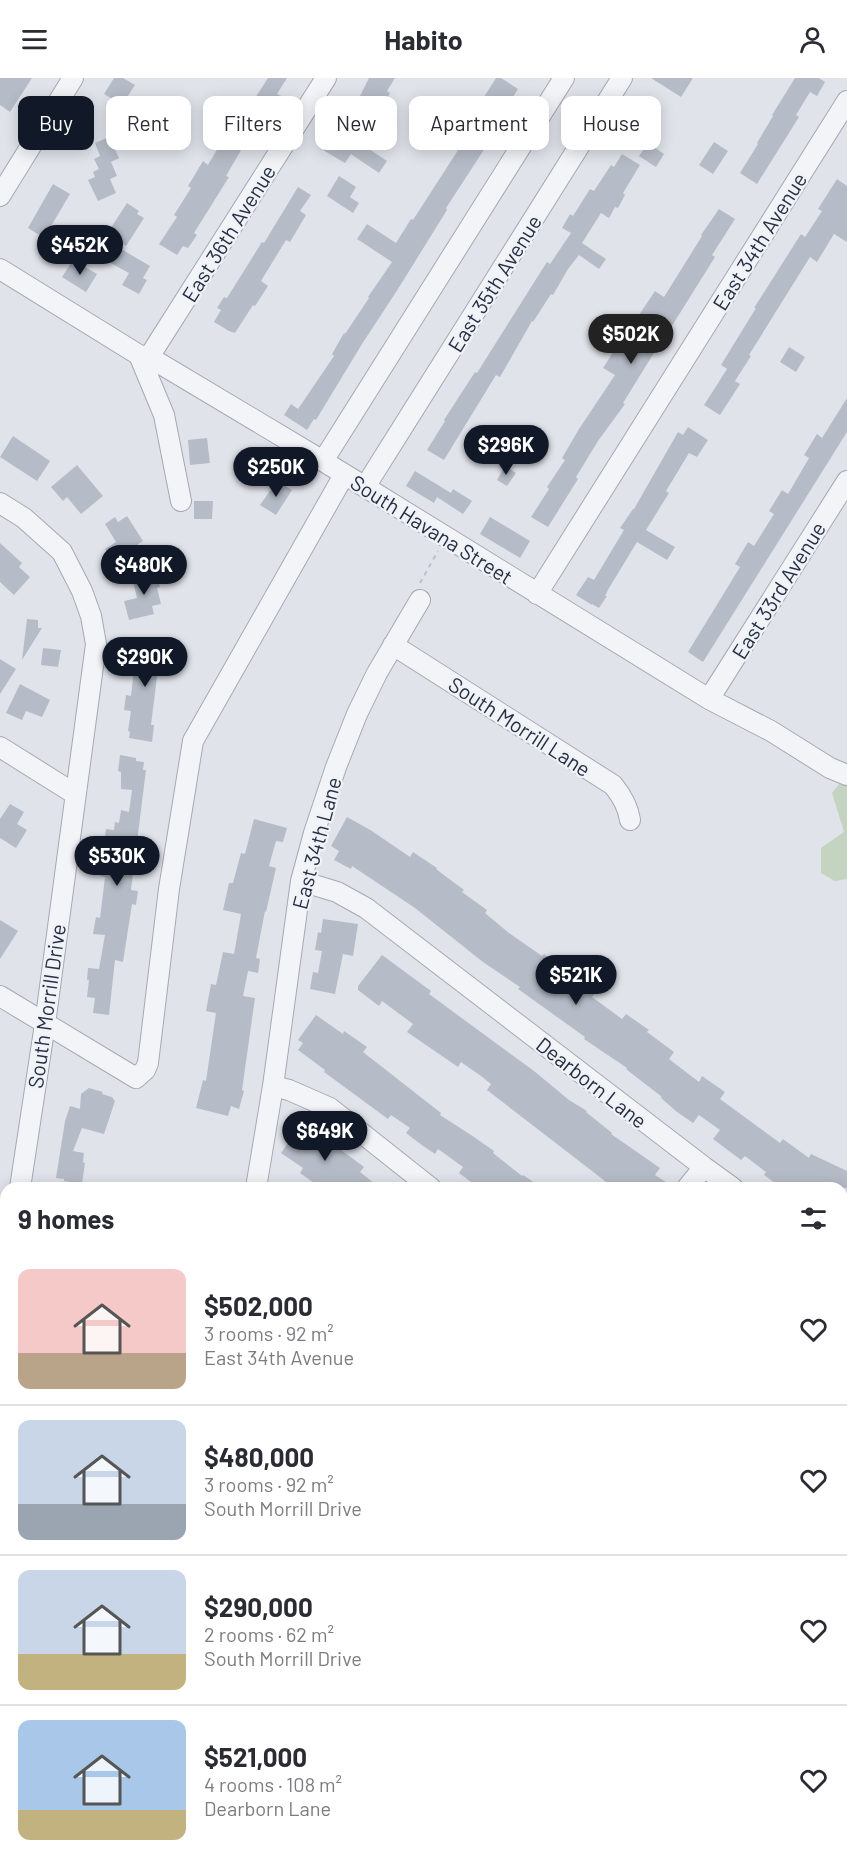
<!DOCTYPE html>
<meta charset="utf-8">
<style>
body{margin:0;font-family:Barlow,sans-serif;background:#f2f2f3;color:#2b2b33;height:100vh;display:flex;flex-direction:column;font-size:22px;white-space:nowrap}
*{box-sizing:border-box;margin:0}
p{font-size:20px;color:#7c7c81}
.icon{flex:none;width:33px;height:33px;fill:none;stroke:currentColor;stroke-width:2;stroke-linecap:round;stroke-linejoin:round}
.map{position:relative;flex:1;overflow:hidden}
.side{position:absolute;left:0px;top:1104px;width:848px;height:686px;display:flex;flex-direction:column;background:#fff;border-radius:18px 18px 0 0;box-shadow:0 3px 15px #0003}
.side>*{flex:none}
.top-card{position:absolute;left:18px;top:18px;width:812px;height:54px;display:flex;gap:12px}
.price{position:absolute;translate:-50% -51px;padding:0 14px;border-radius:21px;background:#111827;color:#fff;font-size:20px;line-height:39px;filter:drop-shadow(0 2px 3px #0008)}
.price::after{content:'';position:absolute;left:50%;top:36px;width:18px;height:14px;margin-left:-9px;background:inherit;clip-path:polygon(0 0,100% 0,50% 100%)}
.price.active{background:#222;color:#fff}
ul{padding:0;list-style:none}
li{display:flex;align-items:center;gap:18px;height:150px;padding:0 18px}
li+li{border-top:2px solid #e1e1e2}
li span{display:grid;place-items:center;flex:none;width:168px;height:120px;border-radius:12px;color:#555}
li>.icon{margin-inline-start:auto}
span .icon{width:72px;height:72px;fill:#fffc;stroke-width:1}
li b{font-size:26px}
h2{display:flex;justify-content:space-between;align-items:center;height:72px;padding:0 18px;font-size:26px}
.chip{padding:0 21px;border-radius:12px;background:#fff;box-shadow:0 3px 15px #0003;font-size:21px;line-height:54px}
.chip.active{background:#111827;color:#fff}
header{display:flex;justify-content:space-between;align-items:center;height:78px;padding:0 18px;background:#fff;font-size:27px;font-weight:700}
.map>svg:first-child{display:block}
.built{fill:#cdd2dc}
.green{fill:#c4d4c0}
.building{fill:#b6bcc7}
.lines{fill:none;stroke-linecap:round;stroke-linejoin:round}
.minor-casing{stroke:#a5a9b4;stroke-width:22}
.path{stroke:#bec1c9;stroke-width:2;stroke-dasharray:4.5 4.5;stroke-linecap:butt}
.minor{stroke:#f3f4f8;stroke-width:20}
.labels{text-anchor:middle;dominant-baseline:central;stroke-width:4.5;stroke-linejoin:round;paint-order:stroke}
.street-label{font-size:21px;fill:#272f42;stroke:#eff2f7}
</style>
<header><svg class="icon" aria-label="menu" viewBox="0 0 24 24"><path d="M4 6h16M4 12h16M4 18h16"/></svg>Habito<svg class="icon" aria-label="person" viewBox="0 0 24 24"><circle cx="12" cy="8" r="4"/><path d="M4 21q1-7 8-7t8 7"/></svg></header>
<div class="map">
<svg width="847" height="1789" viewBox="0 0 847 1789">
<rect width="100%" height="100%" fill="#e0e3ea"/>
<path class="built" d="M 0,1210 L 6,1214 L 6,1723 L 0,1732 Z"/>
<path class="green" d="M 847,696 L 847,801 L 835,803 L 821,795 L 821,770 L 844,754 L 832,715 Z
M 187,1784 L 448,1784 L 442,1789 L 189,1789 Z
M 457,1784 L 825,1784 L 842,1789 L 465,1789 Z"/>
<path class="building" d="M 0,0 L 32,0 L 10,34 L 0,27 Z
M 114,0 L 123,0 L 135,7 L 122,27 L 104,16 Z
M 268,0 L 287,0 L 277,16 L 281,18 L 274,28 L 276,30 L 269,41 L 262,36 L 226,98 L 229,99 L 194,155 L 197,157 L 188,170 L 183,168 L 177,177 L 159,166 L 177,139 L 174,137 L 191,110 L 188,108 L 203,83 L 208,87 L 239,34 L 244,37 Z
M 369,0 L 395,0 L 387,13 L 390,15 L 363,67 L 387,83 L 379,95 L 351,76 L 345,85 L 323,72 L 333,55 L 342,61 L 364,20 L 360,18 Z
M 496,0 L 501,0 L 518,11 L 511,22 L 515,25 L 491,65 L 489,64 L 446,130 L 447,132 L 398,211 L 362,266 L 316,342 L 314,341 L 307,352 L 284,337 L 291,326 L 298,331 L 334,278 L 332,276 L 344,255 L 345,256 L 369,220 L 368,219 L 392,184 L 357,161 L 367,146 L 396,165 L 411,141 L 413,142 L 471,52 L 462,47 L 474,28 L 477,30 Z
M 651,0 L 693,0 L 681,19 Z
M 795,0 L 819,0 L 825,4 L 817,18 L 810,14 L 796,37 L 799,39 L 757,106 L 740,95 L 758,66 L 757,65 L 773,38 L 772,37 Z
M 109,59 L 119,80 L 111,84 L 117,98 L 110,101 L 116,115 L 98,123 L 88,102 L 95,99 L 93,94 L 99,91 L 94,81 L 100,78 L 95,65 Z
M 714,64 L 728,73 L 713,96 L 699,87 Z
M 648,65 L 664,76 L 656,89 L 639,78 Z
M 622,76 L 640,87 L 623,115 L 625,117 L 618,130 L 615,129 L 609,140 L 601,135 L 582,165 L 606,181 L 599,191 L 579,177 L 568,191 L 553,217 L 551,216 L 533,244 L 532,243 L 500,299 L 496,297 L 444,382 L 427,372 L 445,343 L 444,342 L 475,294 L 477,295 L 538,198 L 547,184 L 550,186 L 571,155 L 562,150 L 570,136 L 573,138 L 590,111 L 594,113 L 611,87 L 614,89 Z
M 339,98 L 356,109 L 350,119 L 359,125 L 353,135 L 327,118 Z
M 837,101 L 847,108 L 847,164 L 834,156 L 817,184 L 810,179 L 749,277 L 751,278 L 735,303 L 740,306 L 720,337 L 704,327 L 727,291 L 721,287 L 756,230 L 754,230 L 801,156 L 805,159 L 822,133 L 818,131 Z
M 53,106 L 70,116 L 44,160 L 28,150 Z
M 298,109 L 311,117 L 300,133 L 306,137 L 290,164 L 286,162 L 261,203 L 268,208 L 255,228 L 253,227 L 235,255 L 229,253 L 214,244 L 221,232 L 217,230 L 224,219 L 227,220 L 262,164 L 264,165 Z
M 127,125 L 139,133 L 137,136 L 144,140 L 126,168 L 107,156 Z
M 719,131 L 735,141 L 712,177 L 715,179 L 670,251 L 658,243 L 646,264 L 657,270 L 623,325 L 625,326 L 598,363 L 576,399 L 578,401 L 548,449 L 531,439 L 549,411 L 547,409 L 565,382 L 562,380 L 579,351 L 615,297 L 603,290 L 635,240 L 637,240 L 655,213 L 664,219 L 702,158 L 701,157 Z
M 116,168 L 150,188 L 143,200 L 147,202 L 139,216 L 122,207 L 129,195 L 107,183 Z
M 73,182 L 97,196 L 86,214 L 62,199 Z
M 789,269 L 805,279 L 796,294 L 780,284 Z
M 847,320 L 847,354 L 703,584 L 688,574 L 740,489 L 735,486 L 748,464 L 754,468 L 774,436 L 769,433 L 782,412 L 788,416 L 809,380 L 804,377 L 817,356 L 822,360 Z
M 688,349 L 708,362 L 697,379 L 689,375 L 666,413 L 669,415 L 646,452 L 675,469 L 667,482 L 637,464 L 609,510 L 605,518 L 607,518 L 599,530 L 592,526 L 592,527 L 576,517 L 588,499 L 594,502 L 624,452 L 620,450 L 633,431 L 634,431 L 678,354 L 683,357 Z
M 13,358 L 50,383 L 37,403 L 0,379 Z
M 207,360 L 210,385 L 190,387 L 188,362 Z
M 77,387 L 103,418 L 81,436 L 67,419 L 63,423 L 51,409 Z
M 505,388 L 516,395 L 507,408 L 497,402 Z
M 415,393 L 451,415 L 453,411 L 472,423 L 463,436 L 437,419 L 434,425 L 406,408 Z
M 277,403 L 292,412 L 276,437 L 260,427 Z
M 194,423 L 213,423 L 212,441 L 194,441 Z
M 127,438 L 143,463 L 131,471 L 133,475 L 116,486 L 105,471 L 116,464 L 105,446 L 115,439 L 118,444 Z
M 490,439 L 530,463 L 520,480 L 480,456 Z
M 0,465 L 22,485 L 19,489 L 30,499 L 14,517 L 0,504 Z
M 156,493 L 160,509 L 157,510 L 161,526 L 152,528 L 154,536 L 129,542 L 124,523 L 137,520 L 132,499 Z
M 27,541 L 38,542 L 38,550 L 42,550 L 22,582 Z
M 131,567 L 173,571 L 172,592 L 158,591 L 151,647 L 154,647 L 152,664 L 129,660 L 130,654 L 128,653 L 131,633 L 124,632 L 126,617 L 131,618 L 134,591 L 130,590 Z
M 43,570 L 61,572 L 58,589 L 41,587 Z
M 0,581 L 16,591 L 0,616 Z
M 20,606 L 50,622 L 42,639 L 26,633 L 22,642 L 6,635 Z
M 120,677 L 136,680 L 136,683 L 144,684 L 143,692 L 146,692 L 137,764 L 127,763 L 124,786 L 134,787 L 131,812 L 138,813 L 136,827 L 132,826 L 123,884 L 115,882 L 109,937 L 93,935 L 95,920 L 87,919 L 89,902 L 87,902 L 88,890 L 99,891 L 105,857 L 93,856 L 96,839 L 100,840 L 105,799 L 100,798 L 106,751 L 114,752 L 115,744 L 119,745 L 121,732 L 129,734 L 132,712 L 121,711 L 121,694 L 118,693 Z
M 10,726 L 24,734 L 17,746 L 27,752 L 16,770 L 0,760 L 0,741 Z
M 347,739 L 372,753 L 410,779 L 413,774 L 437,790 L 436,791 L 464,812 L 462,814 L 487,832 L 485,835 L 509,855 L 542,878 L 544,876 L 596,914 L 592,919 L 622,941 L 626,936 L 649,952 L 647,954 L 674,974 L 669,981 L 699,1004 L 702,998 L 725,1014 L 720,1021 L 780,1065 L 783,1061 L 809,1080 L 811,1076 L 847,1093 L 847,1110 L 782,1110 L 764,1097 L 766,1094 L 745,1078 L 741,1082 L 713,1061 L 720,1052 L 699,1037 L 693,1045 L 677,1034 L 661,1020 L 662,1019 L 626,991 L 627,990 L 584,961 L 585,959 L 518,911 L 520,909 L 483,884 L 415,830 L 352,788 L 351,791 L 334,782 L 339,773 L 331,768 Z
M 254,741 L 287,750 L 283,764 L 276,763 L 269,788 L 276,790 L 266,834 L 265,833 L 256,880 L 260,881 L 258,895 L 248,893 L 243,918 L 255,920 L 242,1012 L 244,1013 L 239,1031 L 231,1028 L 228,1038 L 196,1030 L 203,1002 L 206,1003 L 216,935 L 206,933 L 211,906 L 216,907 L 223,874 L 234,876 L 241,836 L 223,832 L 229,805 L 233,805 L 241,775 L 245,776 Z
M 323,841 L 358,846 L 353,878 L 343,876 L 335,916 L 310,911 L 313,894 L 318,895 L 322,873 L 315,872 L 318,854 L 321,855 Z
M 0,842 L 18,853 L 0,881 Z
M 382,877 L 431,913 L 429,916 L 534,993 L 569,1022 L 587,1033 L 586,1034 L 612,1055 L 611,1056 L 660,1090 L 655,1097 L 675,1110 L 614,1110 L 487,1012 L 491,1006 L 481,998 L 461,984 L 458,989 L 407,954 L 413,946 L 382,923 L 379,928 L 358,912 L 358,908 Z
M 316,937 L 343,956 L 344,953 L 367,969 L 363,974 L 441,1035 L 440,1037 L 471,1057 L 494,1073 L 493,1075 L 522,1098 L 523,1097 L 542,1110 L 479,1110 L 459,1095 L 463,1089 L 438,1071 L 435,1076 L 423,1068 L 406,1055 L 410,1050 L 391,1037 L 388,1041 L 324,994 L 325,992 L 298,972 L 303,965 L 298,962 Z
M 89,1010 L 103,1014 L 102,1016 L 112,1019 L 115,1023 L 104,1056 L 82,1050 L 73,1073 L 84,1075 L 83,1084 L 85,1085 L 82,1106 L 64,1103 L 64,1101 L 56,1100 L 65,1043 L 70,1028 L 80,1031 L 81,1016 Z
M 299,1049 L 306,1054 L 309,1049 L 352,1080 L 364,1089 L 360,1094 L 380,1110 L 321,1110 L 300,1095 L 303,1090 L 281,1075 Z"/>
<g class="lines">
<defs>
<path id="minor" d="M 0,118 L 73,0
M 0,191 L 139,277 L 149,279 L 323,383 L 709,621 L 771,653 L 830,690 L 847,697
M 139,277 L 164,337 L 181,423
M 149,279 L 326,0
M 323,383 L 564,0
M 365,409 L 622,0
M 0,425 L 24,440 L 62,474 L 82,513 L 91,538 L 96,566 L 45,946 L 20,1110
M 537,516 L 847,23
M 393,567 L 613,707 C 622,718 628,728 630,742
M 709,621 L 847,403
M 0,669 L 75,716
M 301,803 L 337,814 L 366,830 L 704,1089 L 733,1110
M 0,918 L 136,1000 L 145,992 L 148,985 L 169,811 L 193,663 L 344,397
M 273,1008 L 289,1012 L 330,1030 L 431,1110
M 256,1110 L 273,1008 L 301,803 L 314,755 L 336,689 L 357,636 L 377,595 L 420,522
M 687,1110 L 704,1089
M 842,1164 L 847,1166
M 0,1225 L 6,1213
M 842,1351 L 847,1353
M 842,1597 L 847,1600
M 184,1784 L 186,1789"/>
</defs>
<use href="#minor" class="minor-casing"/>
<path class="path" d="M 420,505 L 438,473"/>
<use href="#minor" class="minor"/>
</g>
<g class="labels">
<g class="street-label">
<text transform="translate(228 155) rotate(-58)">East 36th Avenue</text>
<text transform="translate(759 163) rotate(-58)">East 34th Avenue</text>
<text transform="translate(494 205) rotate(-58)">East 35th Avenue</text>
<text transform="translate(432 451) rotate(32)">South Havana Street</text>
<text transform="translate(778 512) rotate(-58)">East 33rd Avenue</text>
<text transform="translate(520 648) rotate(33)">South Morrill Lane</text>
<text transform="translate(316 765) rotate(-75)">East 34th Lane</text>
<text transform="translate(46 928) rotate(-82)">South Morrill Drive</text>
<text transform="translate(592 1004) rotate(38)">Dearborn Lane</text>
</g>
</g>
</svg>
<b class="price" style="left:80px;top:198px">$452K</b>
<b class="price active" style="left:631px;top:287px">$502K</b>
<b class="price" style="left:506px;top:398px">$296K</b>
<b class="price" style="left:276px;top:420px">$250K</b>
<b class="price" style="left:144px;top:518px">$480K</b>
<b class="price" style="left:145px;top:610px">$290K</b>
<b class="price" style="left:117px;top:809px">$530K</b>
<b class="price" style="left:576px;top:928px">$521K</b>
<b class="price" style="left:325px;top:1084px">$649K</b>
<div class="top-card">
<a class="chip active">Buy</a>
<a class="chip">Rent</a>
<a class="chip">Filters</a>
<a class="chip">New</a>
<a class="chip">Apartment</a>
<a class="chip">House</a>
</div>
<section class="side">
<h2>9 homes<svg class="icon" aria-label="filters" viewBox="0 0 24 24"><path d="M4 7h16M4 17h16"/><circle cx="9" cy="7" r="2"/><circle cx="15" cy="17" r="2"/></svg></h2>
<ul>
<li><span style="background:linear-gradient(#f6c9c9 70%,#b9a48a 0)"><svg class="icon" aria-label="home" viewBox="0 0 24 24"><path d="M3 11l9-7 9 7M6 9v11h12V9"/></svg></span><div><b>$502,000</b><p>3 rooms · 92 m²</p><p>East 34th Avenue</p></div><svg class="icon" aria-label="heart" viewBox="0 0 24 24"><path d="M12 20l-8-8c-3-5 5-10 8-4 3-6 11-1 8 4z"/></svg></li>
<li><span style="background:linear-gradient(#c9d6e8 70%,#9aa5b1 0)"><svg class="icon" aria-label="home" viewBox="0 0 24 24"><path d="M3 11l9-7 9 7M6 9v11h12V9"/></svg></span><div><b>$480,000</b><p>3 rooms · 92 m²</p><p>South Morrill Drive</p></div><svg class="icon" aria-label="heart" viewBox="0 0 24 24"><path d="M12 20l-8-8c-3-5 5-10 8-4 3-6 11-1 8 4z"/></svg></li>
<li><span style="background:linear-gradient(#c9d6e8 70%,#c2b280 0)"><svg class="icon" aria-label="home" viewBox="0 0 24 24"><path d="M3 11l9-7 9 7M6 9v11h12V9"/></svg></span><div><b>$290,000</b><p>2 rooms · 62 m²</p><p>South Morrill Drive</p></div><svg class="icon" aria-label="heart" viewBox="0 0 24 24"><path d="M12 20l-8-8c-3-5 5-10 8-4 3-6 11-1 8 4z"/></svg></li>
<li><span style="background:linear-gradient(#a9c7e8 75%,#c2b280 0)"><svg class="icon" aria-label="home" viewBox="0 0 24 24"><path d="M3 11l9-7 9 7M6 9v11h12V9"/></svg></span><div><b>$521,000</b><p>4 rooms · 108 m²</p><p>Dearborn Lane</p></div><svg class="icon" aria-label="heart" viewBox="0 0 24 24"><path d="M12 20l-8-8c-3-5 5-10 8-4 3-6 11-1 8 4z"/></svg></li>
</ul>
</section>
</div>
